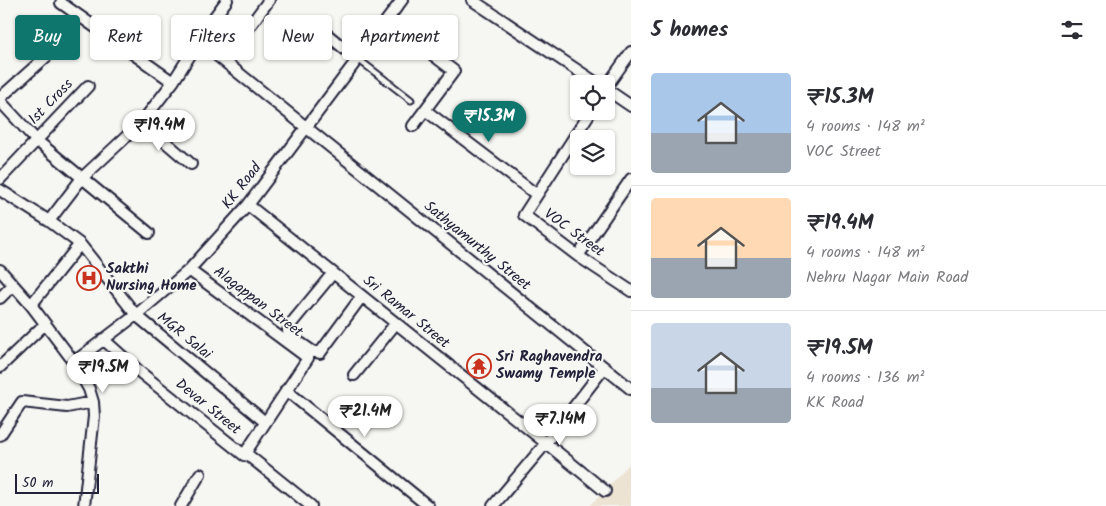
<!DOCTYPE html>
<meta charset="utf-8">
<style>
body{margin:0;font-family:Kalam,sans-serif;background:#f2f2f3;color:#2b2b33;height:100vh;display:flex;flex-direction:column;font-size:19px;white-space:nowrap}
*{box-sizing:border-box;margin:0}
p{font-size:16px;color:#7c7c81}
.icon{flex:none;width:28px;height:28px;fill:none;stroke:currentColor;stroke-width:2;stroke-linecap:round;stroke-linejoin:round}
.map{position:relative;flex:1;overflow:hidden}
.details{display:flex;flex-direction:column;background:#fff;width:475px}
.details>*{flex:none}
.banner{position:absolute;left:15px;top:15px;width:475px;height:45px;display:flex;gap:10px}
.controls{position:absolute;left:570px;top:75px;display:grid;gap:10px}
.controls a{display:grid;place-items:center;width:45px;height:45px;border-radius:5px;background:#fff;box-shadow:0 1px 4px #0004;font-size:25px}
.scale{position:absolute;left:15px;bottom:12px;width:84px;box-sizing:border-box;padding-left:5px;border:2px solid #22223b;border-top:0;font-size:14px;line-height:18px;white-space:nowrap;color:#22223b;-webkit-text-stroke:4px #f6f6f2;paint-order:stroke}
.price{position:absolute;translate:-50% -42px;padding:0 11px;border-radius:18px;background:#fff;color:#222;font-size:16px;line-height:32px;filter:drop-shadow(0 1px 2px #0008)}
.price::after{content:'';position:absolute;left:50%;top:30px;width:15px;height:11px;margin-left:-8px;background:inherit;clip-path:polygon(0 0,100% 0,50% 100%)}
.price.current{background:#0f766e;color:#fff}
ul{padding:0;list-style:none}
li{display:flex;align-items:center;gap:15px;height:125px;padding:0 20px}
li+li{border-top:1px solid #e1e1e2}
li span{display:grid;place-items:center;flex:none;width:140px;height:100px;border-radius:5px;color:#555}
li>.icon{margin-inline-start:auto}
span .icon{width:60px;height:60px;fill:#fffc;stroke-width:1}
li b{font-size:21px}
h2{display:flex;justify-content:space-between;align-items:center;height:60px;padding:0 20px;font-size:21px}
.chip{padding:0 18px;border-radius:5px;background:#fff;box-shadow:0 1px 4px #0004;font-size:18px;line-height:45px}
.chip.current{background:#0f766e;color:#fff}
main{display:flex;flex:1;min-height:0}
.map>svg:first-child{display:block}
.built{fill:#ece3d2}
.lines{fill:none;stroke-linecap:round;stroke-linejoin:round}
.service-casing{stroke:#22223b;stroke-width:9}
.minor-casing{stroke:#22223b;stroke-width:14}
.service{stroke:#f6f6f2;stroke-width:5}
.minor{stroke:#f6f6f2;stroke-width:10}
.labels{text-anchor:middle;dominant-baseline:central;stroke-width:4.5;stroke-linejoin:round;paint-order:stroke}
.street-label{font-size:15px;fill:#22223b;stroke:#f6f6f2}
.poi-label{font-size:15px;font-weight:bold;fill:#22223b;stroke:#f6f6f2;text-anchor:start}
</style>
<main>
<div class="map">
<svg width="631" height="506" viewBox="0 0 631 506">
<rect width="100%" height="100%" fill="#f6f6f2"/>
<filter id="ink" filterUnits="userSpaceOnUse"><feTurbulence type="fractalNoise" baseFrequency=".02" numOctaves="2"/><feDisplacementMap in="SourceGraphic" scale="10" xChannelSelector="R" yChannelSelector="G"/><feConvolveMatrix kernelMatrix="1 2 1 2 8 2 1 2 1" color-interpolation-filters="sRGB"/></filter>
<g filter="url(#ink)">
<path class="built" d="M 631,462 L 631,506 L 590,506 Z"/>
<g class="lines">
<defs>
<path id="service" d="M 358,59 L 411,100"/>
<path id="minor" d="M 472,0 L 598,84
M 61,3 L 173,82
M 387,20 L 454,71 L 413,126
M 324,32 L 357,59
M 199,41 L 631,389
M 224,61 L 269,0
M 606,87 L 631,52
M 606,89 L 631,106
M 0,98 L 48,55
M 0,101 L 36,140 L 149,233
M 425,110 L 537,195
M 591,111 L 524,215 L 578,256 L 631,291
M 142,122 L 191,164
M 0,179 L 88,86
M 0,190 L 49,221 L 80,244 L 136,315 L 265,422
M 248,205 L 546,443 L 605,491
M 49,221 L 82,178 L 142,122 L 173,82 L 213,19 L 227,0
M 578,256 L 631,179
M 0,270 L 31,305 L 74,362 L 89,389 L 93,402 L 94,416 L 84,506
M 189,270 L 308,358 L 244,455
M 333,273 L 290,325 L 288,331 L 289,335 L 312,351 L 320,353 L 362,296
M 0,298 L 13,285
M 31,305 L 80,244
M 103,339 L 141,373 L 244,455 L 249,456 L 311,506
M 74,362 L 136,315 L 189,270 L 248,205 L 402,0
M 0,367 L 45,324
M 354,375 L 396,323
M 286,390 L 428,506
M 0,435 L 22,402 L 67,407 L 93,402
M 181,506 L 200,474
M 493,506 L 546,443 L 604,368"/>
</defs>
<use href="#service" class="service-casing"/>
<use href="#minor" class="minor-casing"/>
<use href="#service" class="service"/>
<use href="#minor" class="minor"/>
</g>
</g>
<defs>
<symbol id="hospital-ring" viewBox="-11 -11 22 22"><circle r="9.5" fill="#f6f6f2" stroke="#c8321e" stroke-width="1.5"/><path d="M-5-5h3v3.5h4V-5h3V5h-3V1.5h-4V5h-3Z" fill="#c8321e"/></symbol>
<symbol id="temple-ring" viewBox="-11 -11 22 22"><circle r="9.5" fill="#f6f6f2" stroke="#c8321e" stroke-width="1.5"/><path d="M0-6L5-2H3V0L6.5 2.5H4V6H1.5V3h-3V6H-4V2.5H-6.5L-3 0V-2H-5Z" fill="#c8321e"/></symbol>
</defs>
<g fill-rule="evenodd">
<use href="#hospital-ring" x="75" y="264" width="28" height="28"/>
<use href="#temple-ring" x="465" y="352" width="28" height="28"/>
</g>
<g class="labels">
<g class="street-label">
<text transform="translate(51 102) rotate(-46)">1st Cross</text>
<text transform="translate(242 186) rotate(-52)">KK Road</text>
<text transform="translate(574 233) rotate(36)">VOC Street</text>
<text transform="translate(477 246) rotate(39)">Sathyamurthy Street</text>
<text transform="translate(258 302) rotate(37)">Alagappan Street</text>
<text transform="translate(406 312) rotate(39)">Sri Ramar Street</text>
<text transform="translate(184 336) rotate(39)">MGR Salai</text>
<text transform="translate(208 407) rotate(39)">Devar Street</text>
</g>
<g class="poi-label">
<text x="106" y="269">Sakthi<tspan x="106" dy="17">Nursing Home</tspan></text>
<text x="496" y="357">Sri Raghavendra<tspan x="496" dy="17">Swamy Temple</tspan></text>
</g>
</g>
</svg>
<div class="controls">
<a><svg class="icon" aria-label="locate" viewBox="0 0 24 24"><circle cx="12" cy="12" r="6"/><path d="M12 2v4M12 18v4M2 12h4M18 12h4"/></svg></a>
<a><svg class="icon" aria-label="layers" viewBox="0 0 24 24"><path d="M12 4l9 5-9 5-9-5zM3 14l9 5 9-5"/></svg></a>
</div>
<div class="scale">50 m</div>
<b class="price current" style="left:489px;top:143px">₹15.3M</b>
<b class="price" style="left:159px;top:152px">₹19.4M</b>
<b class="price" style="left:103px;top:394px">₹19.5M</b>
<b class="price" style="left:365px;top:438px">₹21.4M</b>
<b class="price" style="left:560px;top:446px">₹7.14M</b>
<div class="banner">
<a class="chip current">Buy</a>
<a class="chip">Rent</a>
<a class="chip">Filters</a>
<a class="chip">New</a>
<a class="chip">Apartment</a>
</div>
</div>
<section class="details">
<h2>5 homes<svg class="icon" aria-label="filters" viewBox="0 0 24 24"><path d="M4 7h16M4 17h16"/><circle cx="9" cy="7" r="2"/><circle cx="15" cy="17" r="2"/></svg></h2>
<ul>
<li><span style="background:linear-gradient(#a9c7e8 60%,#9aa5b1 0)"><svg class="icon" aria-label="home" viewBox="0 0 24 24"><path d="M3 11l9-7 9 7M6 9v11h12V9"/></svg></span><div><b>₹15.3M</b><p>4 rooms · 148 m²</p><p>VOC Street</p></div></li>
<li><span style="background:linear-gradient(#ffd9b3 60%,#9aa5b1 0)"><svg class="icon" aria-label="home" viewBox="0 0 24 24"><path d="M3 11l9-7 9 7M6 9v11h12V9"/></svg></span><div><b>₹19.4M</b><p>4 rooms · 148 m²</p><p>Nehru Nagar Main Road</p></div></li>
<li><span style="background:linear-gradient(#c9d6e8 65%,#9aa5b1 0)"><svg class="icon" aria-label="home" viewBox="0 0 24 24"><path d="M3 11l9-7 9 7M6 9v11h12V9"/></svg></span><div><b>₹19.5M</b><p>4 rooms · 136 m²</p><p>KK Road</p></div></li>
</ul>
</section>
</main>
